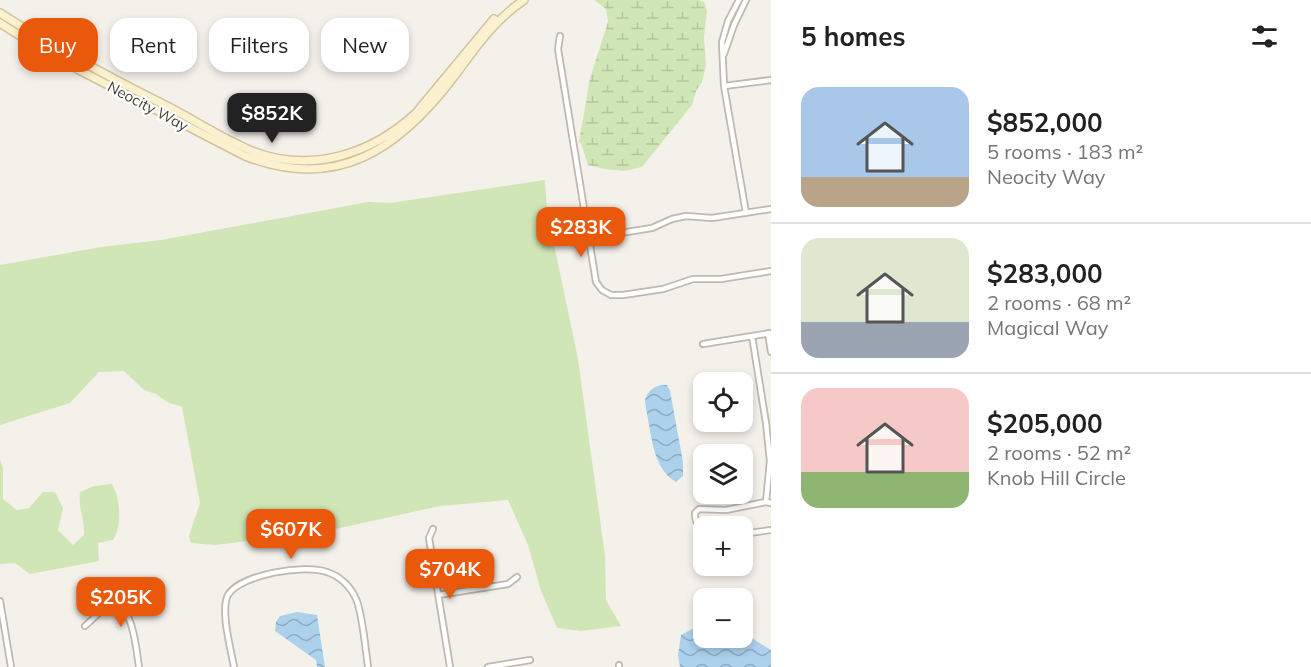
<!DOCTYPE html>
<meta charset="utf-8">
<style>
body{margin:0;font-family:Mulish,sans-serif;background:#f2f2f2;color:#222;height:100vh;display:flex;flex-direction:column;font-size:22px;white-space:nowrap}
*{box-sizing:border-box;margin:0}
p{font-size:20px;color:#767676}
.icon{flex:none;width:33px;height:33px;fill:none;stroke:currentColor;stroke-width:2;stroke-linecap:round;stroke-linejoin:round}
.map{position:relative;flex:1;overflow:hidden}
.drawer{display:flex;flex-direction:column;background:#fff;width:540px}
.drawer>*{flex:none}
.hud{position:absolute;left:18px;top:18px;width:570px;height:54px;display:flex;gap:12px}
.buttons{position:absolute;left:693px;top:372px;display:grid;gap:12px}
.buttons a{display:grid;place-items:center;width:60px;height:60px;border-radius:12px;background:#fff;box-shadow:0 3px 9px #0003;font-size:30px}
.price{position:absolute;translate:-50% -51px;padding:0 14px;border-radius:12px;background:#ea580c;color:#fff;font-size:20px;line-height:39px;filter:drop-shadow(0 2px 3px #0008)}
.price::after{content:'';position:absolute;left:50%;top:36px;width:18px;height:14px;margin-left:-9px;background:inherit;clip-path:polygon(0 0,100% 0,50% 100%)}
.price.on{background:#222;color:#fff}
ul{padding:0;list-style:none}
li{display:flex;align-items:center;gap:18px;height:150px;padding:0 30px}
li+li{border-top:2px solid #e0e0e0}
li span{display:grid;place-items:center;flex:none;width:168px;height:120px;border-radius:18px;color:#555}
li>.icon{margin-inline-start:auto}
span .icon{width:72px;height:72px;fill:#fffc;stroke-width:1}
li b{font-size:26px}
h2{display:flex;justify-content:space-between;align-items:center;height:72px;padding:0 30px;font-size:26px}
.pill{padding:0 21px;border-radius:18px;background:#fff;box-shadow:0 3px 9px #0003;font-size:21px;line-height:54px}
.pill.on{background:#ea580c;color:#fff}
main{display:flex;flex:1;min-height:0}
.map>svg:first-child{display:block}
.green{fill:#d0e6b6}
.wetland{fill:url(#wetland-marsh)}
.water{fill:url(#water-waves)}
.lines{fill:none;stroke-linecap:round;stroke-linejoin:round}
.street-casing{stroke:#bfb9ae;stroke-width:8}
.secondary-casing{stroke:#d1c49d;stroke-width:10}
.street{stroke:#fff;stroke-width:4.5}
.secondary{stroke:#fbf1ce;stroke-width:7}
.labels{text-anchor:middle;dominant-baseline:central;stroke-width:4.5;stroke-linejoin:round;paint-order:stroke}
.street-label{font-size:15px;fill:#484239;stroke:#fff}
</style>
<main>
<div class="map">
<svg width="771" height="667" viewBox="0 0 771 667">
<defs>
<pattern id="wetland-marsh" width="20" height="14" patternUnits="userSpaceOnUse" patternTransform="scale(1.5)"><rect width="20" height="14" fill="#d0e6b6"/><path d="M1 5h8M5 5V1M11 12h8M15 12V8" fill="none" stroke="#b4c69d"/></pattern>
<pattern id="water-waves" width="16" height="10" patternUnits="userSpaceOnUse" patternTransform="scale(1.5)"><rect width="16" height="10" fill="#acd1ec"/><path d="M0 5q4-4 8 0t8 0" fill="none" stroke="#8eabc0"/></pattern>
</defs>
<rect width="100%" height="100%" fill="#f4f1eb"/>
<path class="green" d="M 545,180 L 547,211 L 578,359 L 605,556 L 606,600 L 621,626 L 581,631 L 557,628 L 541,591 L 528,545 L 508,500 L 440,506 L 340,528 L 276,538 L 215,545 L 191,543 L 189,536 L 200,503 L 182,407 L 167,402 L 156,394 L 144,390 L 124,371 L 99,372 L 70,403 L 0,425 L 0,265 L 101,247 L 161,240 L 368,202 L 390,203 Z
M 0,459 L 3,468 L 3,499 L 17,510 L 29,508 L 43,492 L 55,492 L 63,508 L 58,530 L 73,545 L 84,535 C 85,520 78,508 80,492 L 94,486 L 112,484 C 120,498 123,525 113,540 L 98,543 L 99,561 L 30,574 L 15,563 L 0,564 Z"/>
<path class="wetland" d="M 594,0 L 699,0 L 704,2 L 707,11 L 704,37 L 706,65 L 702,82 L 696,91 L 692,105 L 642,167 L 624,171 L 604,169 L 588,165 L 581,143 L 579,142 L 590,78 L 608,22 L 606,9 Z"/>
<path class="water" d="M 661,385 L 667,385 L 670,391 L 683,462 L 683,476 L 676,482 C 655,470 652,441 648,419 C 647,413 645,406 645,400 C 647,392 653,387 661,385 Z
M 297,612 L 317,615 L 325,667 L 317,667 L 316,660 L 275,631 L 276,622 L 280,616 Z
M 703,625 L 704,638 L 742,638 L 743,629 L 755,640 L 771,650 L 771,667 L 680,667 L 678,655 L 681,635 L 698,626 Z"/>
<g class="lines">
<defs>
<path id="street" d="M 739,0 L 728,21 L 722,42 L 724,86 L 746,213
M 560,36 L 558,49 L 596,282 L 602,290 L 611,295 L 623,295 L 663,289 L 693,279 L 721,279 L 771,271
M 724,54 L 734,25 L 746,0
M 724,86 L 771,80
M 589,238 L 652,228 L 672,219 L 686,216 L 712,218 L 771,209
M 768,333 L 771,352
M 752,336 L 766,423 L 770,461 L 766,502 L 771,503
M 703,344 L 771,333
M 704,527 C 696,524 695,521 695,513 L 699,509 L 726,510 L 766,502
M 433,529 L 429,538 L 450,667
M 742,534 L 771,530
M 438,595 L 508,584 L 517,577
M 0,601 L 11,667
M 85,626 C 91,621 97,614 103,610 C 133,590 136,650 139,667
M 619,665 L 619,667
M 234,667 C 231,650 220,610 228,595 C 241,574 305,564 327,572 C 340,576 351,587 356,599 C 362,611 366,652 368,667
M 488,667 L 530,660"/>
<path id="secondary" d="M 0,13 C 53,47 107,76 163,104 C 193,119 221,138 252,151 C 311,174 372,154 416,113 L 494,19
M 0,23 L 52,56 L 245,156 C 337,192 399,149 453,78 C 475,49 493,21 524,0"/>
</defs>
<use href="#street" class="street-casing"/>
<use href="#secondary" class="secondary-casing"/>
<use href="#street" class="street"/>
<use href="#secondary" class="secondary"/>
</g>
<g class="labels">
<g class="street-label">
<text transform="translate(148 106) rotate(28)">Neocity Way</text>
</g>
</g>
</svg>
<div class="buttons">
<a><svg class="icon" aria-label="locate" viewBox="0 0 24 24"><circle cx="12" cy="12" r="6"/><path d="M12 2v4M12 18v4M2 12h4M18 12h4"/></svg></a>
<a><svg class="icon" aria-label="layers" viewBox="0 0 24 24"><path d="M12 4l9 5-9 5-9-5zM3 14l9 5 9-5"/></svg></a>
<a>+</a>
<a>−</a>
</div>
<b class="price on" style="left:272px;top:144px">$852K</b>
<b class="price" style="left:581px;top:258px">$283K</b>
<b class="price" style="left:291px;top:560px">$607K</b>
<b class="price" style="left:450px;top:600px">$704K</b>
<b class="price" style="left:121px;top:628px">$205K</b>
<div class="hud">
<a class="pill on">Buy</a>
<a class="pill">Rent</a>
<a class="pill">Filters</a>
<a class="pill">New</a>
</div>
</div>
<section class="drawer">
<h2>5 homes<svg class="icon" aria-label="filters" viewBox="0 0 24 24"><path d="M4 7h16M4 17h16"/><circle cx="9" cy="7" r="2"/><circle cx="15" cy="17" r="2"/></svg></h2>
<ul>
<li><span style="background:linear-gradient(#a9c7e8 75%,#b9a48a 0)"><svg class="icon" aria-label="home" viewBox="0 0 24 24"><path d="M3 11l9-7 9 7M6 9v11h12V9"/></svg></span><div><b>$852,000</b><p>5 rooms · 183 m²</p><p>Neocity Way</p></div></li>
<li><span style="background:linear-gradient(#dfe7d0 70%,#9aa5b1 0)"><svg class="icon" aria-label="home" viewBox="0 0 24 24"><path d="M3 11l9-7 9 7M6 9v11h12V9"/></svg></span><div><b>$283,000</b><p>2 rooms · 68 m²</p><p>Magical Way</p></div></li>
<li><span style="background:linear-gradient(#f6c9c9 70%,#8fb573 0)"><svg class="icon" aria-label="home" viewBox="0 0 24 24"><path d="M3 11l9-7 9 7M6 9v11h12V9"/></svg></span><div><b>$205,000</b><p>2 rooms · 52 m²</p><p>Knob Hill Circle</p></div></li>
</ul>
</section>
</main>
